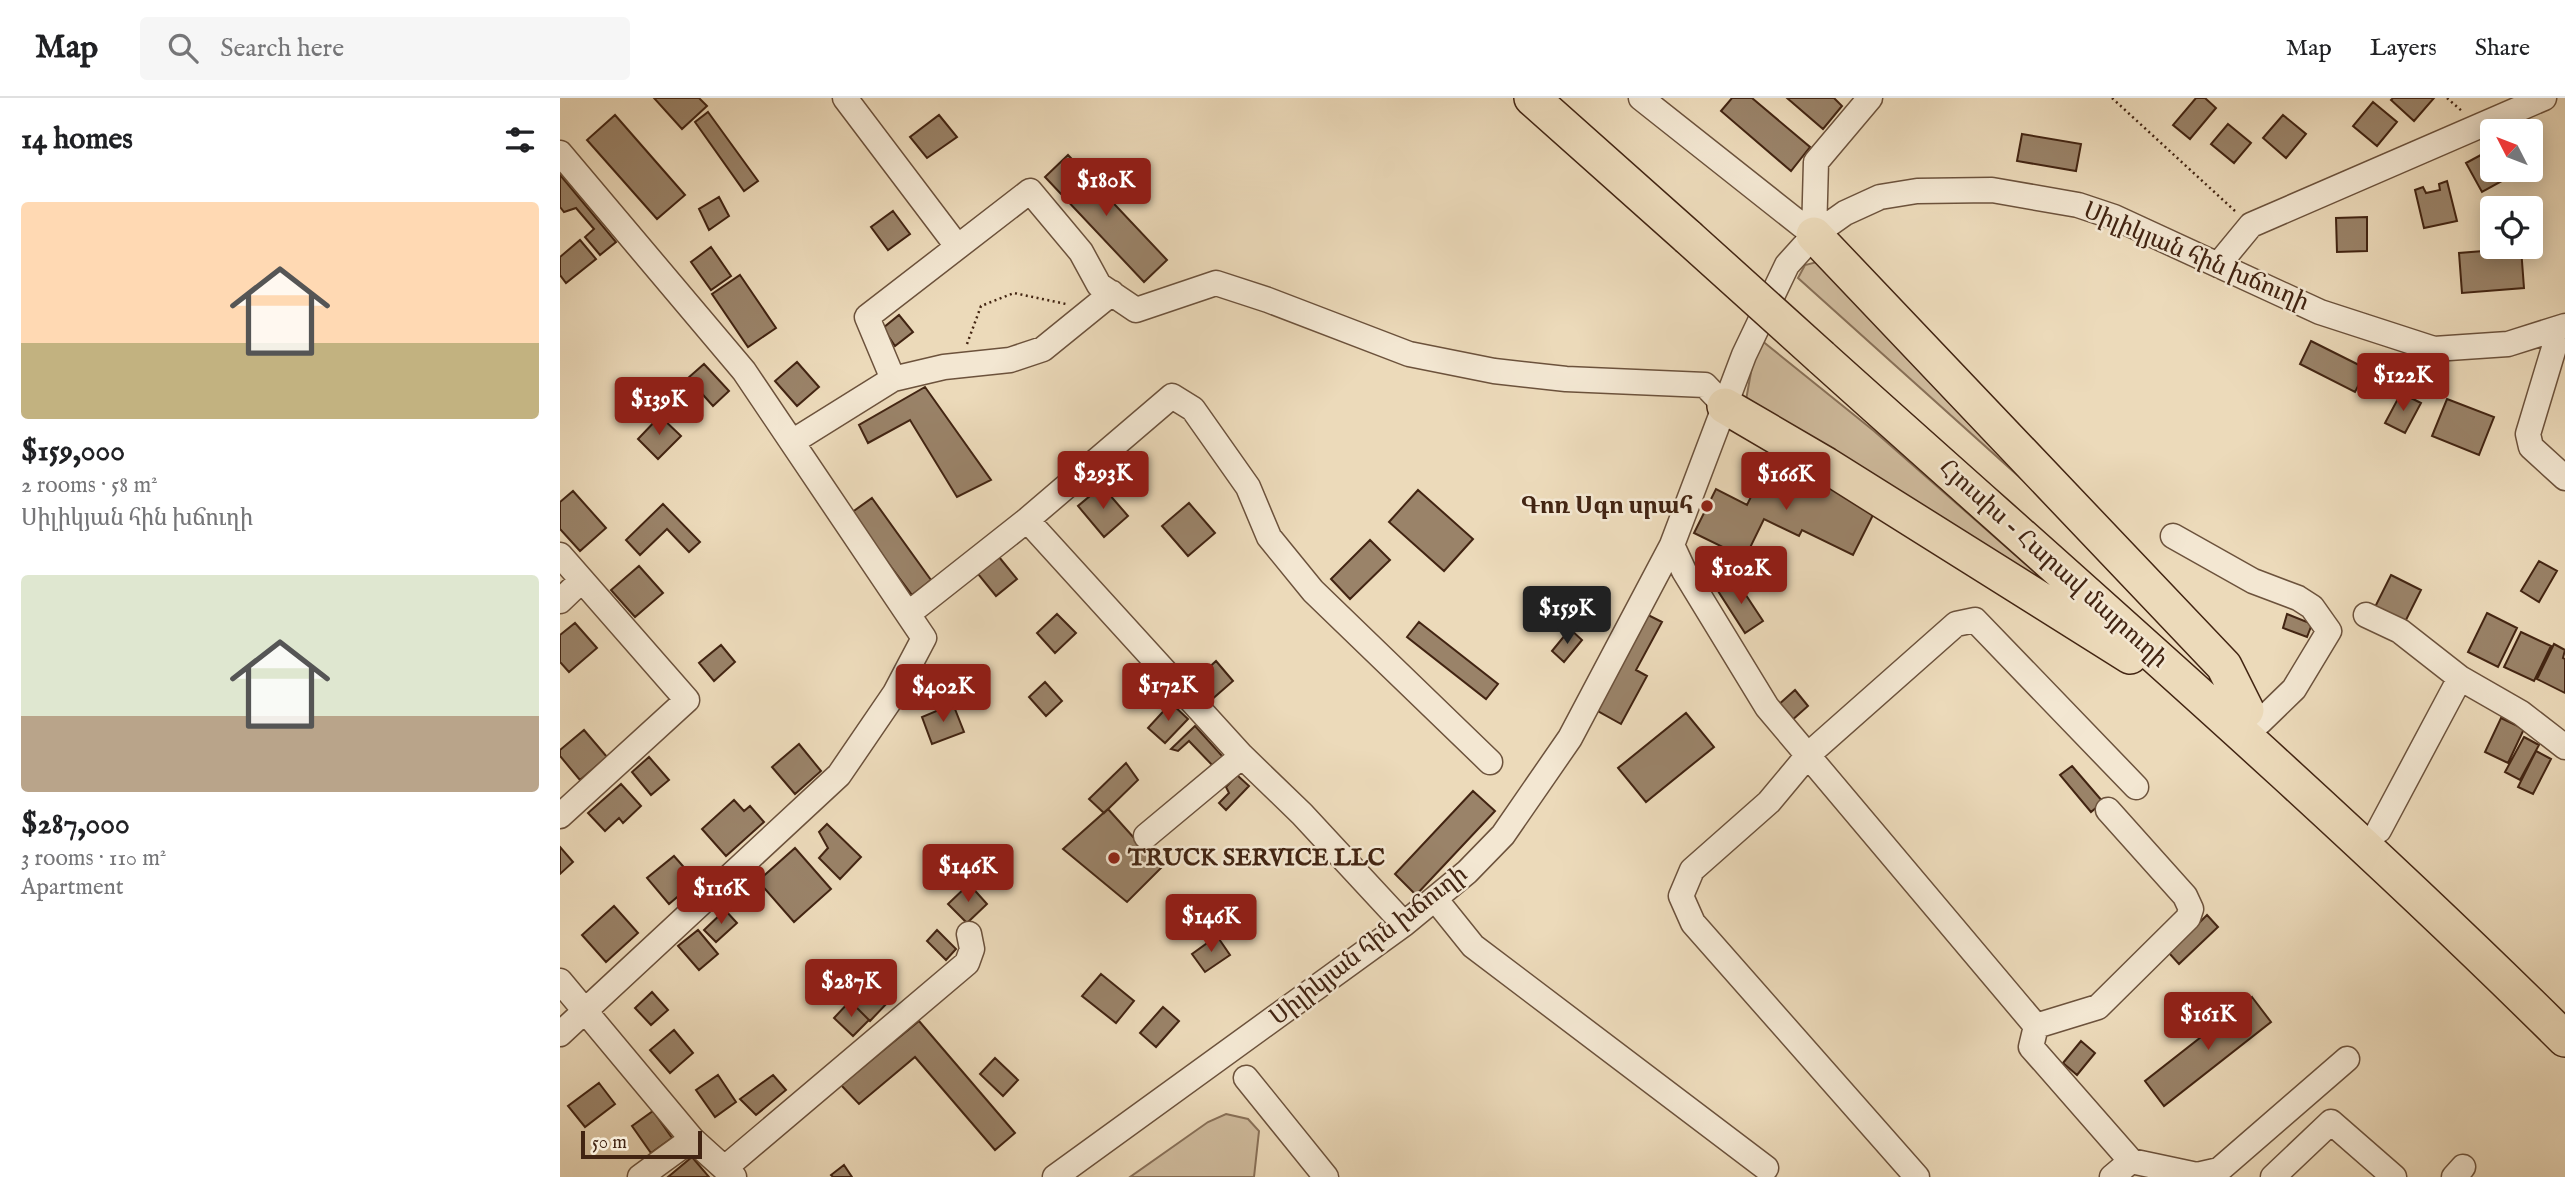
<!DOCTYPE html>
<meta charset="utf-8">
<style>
body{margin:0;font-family:"IM FELL English","Noto Serif Armenian",serif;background:#f6f6f6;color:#202124;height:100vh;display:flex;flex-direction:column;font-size:26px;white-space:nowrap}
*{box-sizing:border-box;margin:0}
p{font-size:23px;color:#757577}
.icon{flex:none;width:38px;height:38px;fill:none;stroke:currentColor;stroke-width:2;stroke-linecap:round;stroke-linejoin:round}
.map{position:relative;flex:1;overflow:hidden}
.panel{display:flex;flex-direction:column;background:#fff;width:560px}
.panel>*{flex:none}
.needle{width:46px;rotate:312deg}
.fabs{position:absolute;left:1920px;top:21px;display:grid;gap:14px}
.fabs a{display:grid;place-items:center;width:63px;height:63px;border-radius:7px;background:#fff;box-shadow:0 4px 18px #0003;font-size:35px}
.scale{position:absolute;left:21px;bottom:18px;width:121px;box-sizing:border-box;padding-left:7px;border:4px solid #422412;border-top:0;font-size:19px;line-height:24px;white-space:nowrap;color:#422412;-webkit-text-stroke:5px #f3e7d2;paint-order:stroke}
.price{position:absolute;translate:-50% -60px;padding:0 16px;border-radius:7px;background:#8f2418;color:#fff;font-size:23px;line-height:46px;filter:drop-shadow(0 2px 4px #0008)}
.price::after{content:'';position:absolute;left:50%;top:42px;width:21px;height:16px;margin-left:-10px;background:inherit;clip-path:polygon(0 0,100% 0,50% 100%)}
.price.active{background:#222;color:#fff}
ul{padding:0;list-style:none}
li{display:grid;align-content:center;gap:14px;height:371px;padding:0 21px}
li span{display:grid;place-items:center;height:217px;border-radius:7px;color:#555}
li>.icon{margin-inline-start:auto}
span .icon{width:126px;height:126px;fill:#fffc;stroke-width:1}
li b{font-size:30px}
h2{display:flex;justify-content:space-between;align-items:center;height:84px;padding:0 21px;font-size:30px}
header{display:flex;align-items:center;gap:42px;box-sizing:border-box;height:98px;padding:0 35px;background:#fff;border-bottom:2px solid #e0e0e0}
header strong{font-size:33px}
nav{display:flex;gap:38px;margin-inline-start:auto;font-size:24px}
.search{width:490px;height:63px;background:#f6f6f6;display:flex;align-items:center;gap:18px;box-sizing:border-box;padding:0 24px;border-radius:7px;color:#757577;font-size:26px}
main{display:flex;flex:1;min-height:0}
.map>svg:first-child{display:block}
.green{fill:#cfbb9d;stroke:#887058;stroke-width:2}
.building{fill:#9a8369;stroke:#422412;stroke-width:2}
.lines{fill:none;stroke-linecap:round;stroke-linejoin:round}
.minor-casing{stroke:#6c523c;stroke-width:27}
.highway-casing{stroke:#422412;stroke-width:38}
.path{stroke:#422412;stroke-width:2.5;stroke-dasharray:2 3.5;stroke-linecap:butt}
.minor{stroke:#f3e7d2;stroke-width:24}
.highway{stroke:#ecdaba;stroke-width:35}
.highway-bridge-casing{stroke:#422412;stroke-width:38;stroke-linecap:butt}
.highway-bridge{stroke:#ecdaba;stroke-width:35}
.poi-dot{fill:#8f2418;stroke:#f3e7d2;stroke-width:2.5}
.labels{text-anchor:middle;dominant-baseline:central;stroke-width:5;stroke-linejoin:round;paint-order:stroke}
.street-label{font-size:24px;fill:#422412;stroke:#f3e7d2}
.poi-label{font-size:24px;font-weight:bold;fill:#422412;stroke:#f3e7d2;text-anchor:end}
</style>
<header>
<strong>Map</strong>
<div class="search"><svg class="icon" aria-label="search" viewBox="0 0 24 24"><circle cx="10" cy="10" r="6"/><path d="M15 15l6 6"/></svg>Search here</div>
<nav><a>Map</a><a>Layers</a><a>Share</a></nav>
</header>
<main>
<section class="panel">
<h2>14 homes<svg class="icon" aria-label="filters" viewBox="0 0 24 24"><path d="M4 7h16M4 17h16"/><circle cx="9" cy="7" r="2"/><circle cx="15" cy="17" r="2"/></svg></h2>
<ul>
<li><span style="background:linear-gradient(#ffd9b3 65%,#c2b280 0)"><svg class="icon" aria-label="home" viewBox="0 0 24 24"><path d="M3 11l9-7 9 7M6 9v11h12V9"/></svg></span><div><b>$159,000</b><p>2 rooms · 58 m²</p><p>Սիլիկյան հին խճուղի</p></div></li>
<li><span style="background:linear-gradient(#dfe7d0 65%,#b9a48a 0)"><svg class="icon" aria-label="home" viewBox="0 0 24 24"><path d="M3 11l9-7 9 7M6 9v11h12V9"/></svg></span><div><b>$287,000</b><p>3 rooms · 110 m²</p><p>Apartment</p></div></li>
</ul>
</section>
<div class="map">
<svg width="2005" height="1079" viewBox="0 0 2005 1079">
<rect width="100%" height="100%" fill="#ecdaba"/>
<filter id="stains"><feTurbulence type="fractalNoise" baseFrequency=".00286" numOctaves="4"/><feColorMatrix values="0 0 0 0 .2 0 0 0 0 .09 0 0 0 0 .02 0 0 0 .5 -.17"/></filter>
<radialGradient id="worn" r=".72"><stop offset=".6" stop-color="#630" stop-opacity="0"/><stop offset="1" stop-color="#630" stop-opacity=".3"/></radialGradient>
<path class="green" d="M 1265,162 L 1486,403 L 1238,180 L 1245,167 Z
M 1201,242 L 1314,333 L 1527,520 L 1186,302 L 1193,263 Z
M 666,1016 L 688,1021 L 699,1033 L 694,1079 L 570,1079 L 648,1024 Z"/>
<path class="building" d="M 94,0 L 139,0 L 147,8 L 122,31 Z
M 1172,0 L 1192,0 L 1250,49 L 1231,73 L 1161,13 Z
M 1227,0 L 1274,0 L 1282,8 L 1263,31 Z
M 1636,0 L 1645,0 L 1656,10 L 1630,41 L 1613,27 Z
M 1833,0 L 1874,0 L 1854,23 L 1831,2 Z
M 1813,4 L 1837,24 L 1817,48 L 1793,28 Z
M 148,14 L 198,83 L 184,93 L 135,24 Z
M 55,17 L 125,97 L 97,121 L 27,42 Z
M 379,17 L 397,39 L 367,60 L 350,39 Z
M 1723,17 L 1746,36 L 1726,60 L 1703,40 Z
M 1668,26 L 1691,45 L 1674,65 L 1651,46 Z
M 1462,36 L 1521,46 L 1516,73 L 1457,63 Z
M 1932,51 L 1932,72 L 1960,73 L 1922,94 L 1906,65 Z
M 508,57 L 607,162 L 584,184 L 485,79 Z
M 0,77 L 56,144 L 40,157 L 25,139 L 34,131 L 16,110 L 4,114 L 0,109 Z
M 1887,83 L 1897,123 L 1864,130 L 1855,92 L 1863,89 L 1866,95 L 1880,92 L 1879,86 Z
M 159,99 L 169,118 L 149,132 L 139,111 Z
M 333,113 L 350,136 L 328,152 L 311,129 Z
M 1807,119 L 1807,153 L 1777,154 L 1776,120 Z
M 20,142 L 36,161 L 6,185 L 0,177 L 0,159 Z
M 151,149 L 171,178 L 151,192 L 131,164 Z
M 1961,150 L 1964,190 L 1902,195 L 1899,155 Z
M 180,177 L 216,230 L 188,249 L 152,196 Z
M 339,217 L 353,234 L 335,248 L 323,230 Z
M 1751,243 L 1807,271 L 1795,294 L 1740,266 Z
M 237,264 L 259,289 L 237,308 L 215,283 Z
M 144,266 L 169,293 L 153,308 L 128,280 Z
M 365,289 L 431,382 L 397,399 L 350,322 L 308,345 L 299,327 Z
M 1841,295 L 1861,305 L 1845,335 L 1825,325 Z
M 1887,301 L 1934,319 L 1919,357 L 1872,338 Z
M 100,318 L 121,338 L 98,361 L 78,341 Z
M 1211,358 L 1316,411 L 1293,457 L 1242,432 L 1239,438 L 1204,421 L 1185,460 L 1134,435 L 1156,391 L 1187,407 Z
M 542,388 L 568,418 L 544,439 L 518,408 Z
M 858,392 L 913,441 L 884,473 L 829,424 Z
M 13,393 L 46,430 L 20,453 L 0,431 L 0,404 Z
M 312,400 L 371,482 L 352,497 L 291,415 Z
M 629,405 L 655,435 L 628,458 L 602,428 Z
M 103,406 L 140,444 L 129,454 L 107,431 L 80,457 L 66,442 Z
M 810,442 L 830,462 L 790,501 L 771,481 Z
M 439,459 L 457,481 L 436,498 L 418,476 Z
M 1979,463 L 1997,473 L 1979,504 L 1961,493 Z
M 79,468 L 103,495 L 75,519 L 51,492 Z
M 1831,477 L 1861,492 L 1844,526 L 1814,511 Z
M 1176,482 L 1203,523 L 1185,535 L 1158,493 Z
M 1927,515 L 1957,530 L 1938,569 L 1908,554 Z
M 497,516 L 516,535 L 495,555 L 477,535 Z
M 1727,516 L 1752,526 L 1747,539 L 1723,530 Z
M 1088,517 L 1102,524 L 1076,572 L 1087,578 L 1061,626 L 1036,612 Z
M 859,524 L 938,586 L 926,601 L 847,539 Z
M 15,525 L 37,550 L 9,574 L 0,564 L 0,537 Z
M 1010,531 L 1022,542 L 1004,564 L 992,553 Z
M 1961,534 L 1991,548 L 1974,583 L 1944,569 Z
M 1994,546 L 2005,552 L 2003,560 L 2005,561 L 2005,595 L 1977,581 Z
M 161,547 L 175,564 L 154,583 L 139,565 Z
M 656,563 L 673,583 L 650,603 L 633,584 Z
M 485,584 L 502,603 L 486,618 L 469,599 Z
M 1235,592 L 1248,608 L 1230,624 L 1217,608 Z
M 611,605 L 628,621 L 605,645 L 588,630 Z
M 393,606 L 404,634 L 372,646 L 362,619 Z
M 1126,615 L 1154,649 L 1086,704 L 1058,670 Z
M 1941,620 L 1964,631 L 1948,665 L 1925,654 Z
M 635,628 L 663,659 L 654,669 L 629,643 L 618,653 L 611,651 Z
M 24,632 L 47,659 L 20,682 L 0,658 L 0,652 Z
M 1964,639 L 1979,647 L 1960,682 L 1945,674 Z
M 239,646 L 261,673 L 235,696 L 212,669 Z
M 1976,653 L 1991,661 L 1973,696 L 1958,689 Z
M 89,659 L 109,682 L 91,697 L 72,674 Z
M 566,665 L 578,682 L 544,715 L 529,701 Z
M 1512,668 L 1543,704 L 1531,714 L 1500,677 Z
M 677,677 L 689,688 L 666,712 L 659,705 L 669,695 L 666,689 Z
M 61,686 L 81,708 L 63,725 L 59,720 L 45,733 L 28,715 Z
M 913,693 L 935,713 L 856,797 L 835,776 Z
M 174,702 L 184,713 L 190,708 L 204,724 L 166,758 L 142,731 Z
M 548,711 L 601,770 L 567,804 L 503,751 Z
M 267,726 L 301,759 L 280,781 L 259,760 L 268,750 L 259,734 Z
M 0,749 L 13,764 L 0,776 Z
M 235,750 L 271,791 L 234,824 L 198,783 Z
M 114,758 L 136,783 L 109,806 L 87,780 Z
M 409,786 L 427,806 L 407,825 L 388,806 Z
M 54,808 L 78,835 L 46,864 L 22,837 Z
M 165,812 L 177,825 L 156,844 L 144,832 Z
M 1647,817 L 1658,829 L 1619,866 L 1609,855 Z
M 138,832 L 158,856 L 139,872 L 118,848 Z
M 377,832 L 396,851 L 386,862 L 367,843 Z
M 657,838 L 670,857 L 645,874 L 632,856 Z
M 541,876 L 574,903 L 556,925 L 522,898 Z
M 309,882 L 330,902 L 310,923 L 290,903 Z
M 92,894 L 108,912 L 91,927 L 75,910 Z
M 1692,899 L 1711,924 L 1604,1008 L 1585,983 Z
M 290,903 L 309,922 L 293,938 L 274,920 Z
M 603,909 L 619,923 L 596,949 L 580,935 Z
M 359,923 L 455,1035 L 435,1052 L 355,959 L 299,1006 L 281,987 Z
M 114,932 L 133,955 L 110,975 L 90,952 Z
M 1521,943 L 1535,955 L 1517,977 L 1503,965 Z
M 435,960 L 458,982 L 443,998 L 420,976 Z
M 158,977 L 176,1004 L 155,1019 L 136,992 Z
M 213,977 L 226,992 L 196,1017 L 180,1001 Z
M 39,985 L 55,1006 L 25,1029 L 8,1008 Z
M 93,1013 L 112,1040 L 91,1055 L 72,1028 Z
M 132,1059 L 149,1079 L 108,1079 Z
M 284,1067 L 292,1079 L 273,1079 L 271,1077 Z"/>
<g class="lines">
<defs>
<path id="minor" d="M 285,0 L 397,148
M 1081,0 L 1254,137
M 0,55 L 184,273 L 364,540 L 335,595 L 279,677 L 0,936
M 1254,137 L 1256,64 L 1310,0
M 1658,167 L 1691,127 L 1984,0
M 2000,230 L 1968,336 L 1971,349 L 2005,380
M 333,281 L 384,269 L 450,262 L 483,251 L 552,195
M 232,344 L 333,281 L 307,219 L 470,93 L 521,154 L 539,187 L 576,212 L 656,185 L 708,202 L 849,256 L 934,273 L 1006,281 L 1145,287 L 1165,308
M 467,422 L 682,658 L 742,716 L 844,826
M 1613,438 L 1693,483 L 1738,500 L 1752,509 L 1769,533 L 1734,591 L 1700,624
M 1112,447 L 1124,473 L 1207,609 L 1476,928 L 1471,949 L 1571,1063 L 1552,1079
M 0,457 L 127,602 L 0,718
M 0,503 L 22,482
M 348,516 L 467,422 L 612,298 L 633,311 L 688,389 L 709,439 L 753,493 L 930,664
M 1806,517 L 1840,533 L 1900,580 L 1961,615 L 2005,649
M 1819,732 L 1900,580
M 586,738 L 682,658
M 876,802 L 913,848 L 1206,1070
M 0,883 L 132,1041 L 174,1079
M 1476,928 L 1538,909 L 1628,820 L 1631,811 L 1625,798 L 1548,712
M 686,980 L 766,1079
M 1571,1063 L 1637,1077 L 1659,1072 L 1787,961
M 166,1069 L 407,865 L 412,851 L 409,836
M 80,1079 L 132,1041
M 495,1079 L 844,826 L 907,774 L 943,737 L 1010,640 L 1112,447 L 1184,257 L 1227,167 L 1254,137 L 1285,115 L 1320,99 L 1357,93 L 1432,92 L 1518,107 L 1554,119 L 1760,214 L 1874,251 L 1948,246 L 2005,228
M 1357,1079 L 1133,825 L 1121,798 L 1132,772 L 1209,704 L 1249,656 L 1396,526 L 1415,522 L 1576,689
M 1713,1079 L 1771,1024 L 1834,1079
M 1894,1079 L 1903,1069"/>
<path id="highway" d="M 972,0 L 1128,139
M 1254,137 L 1664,568 L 1686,612
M 1261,259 C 1511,484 1766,704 2005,941
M 1165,308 L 1266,367 L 1570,558"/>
</defs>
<use href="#minor" class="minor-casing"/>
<use href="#highway" class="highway-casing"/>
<path class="path" d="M 1552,0 L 1675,113
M 1887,0 L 1903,14
M 407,246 L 421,208 L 454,195 L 506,206"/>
<use href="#minor" class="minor"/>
<use href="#highway" class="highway"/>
<defs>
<path id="highway-bridge" d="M 1128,139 L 1261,259"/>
</defs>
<use href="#highway-bridge" class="highway-bridge-casing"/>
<use href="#highway-bridge" class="highway-bridge"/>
</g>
<g class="poi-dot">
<circle cx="1147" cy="408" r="7"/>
<circle cx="554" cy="760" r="7"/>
</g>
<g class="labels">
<g class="street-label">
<text transform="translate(1636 159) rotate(23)">Սիլիկյան հին խճուղի</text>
<text transform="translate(1493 466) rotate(42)">Հյուսիս - Հարավ մայրուղի</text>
<text transform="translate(809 848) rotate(-38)">Սիլիկյան հին խճուղի</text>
</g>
<g class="poi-label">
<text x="1133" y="408">Գոռ Սգո սրահ</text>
<text x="568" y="760" text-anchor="start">TRUCK SERVICE LLC</text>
</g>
</g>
<rect width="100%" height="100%" filter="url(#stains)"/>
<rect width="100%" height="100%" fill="url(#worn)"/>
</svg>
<div class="fabs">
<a><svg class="needle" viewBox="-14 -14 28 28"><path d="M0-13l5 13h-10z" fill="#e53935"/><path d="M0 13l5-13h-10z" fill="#757577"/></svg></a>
<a><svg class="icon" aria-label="locate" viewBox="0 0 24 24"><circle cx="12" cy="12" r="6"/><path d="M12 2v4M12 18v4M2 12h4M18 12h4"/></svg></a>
</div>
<div class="scale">50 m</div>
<b class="price" style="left:546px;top:120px">$180K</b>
<b class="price" style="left:1843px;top:315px">$122K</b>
<b class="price" style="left:99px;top:339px">$139K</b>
<b class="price" style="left:543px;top:413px">$293K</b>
<b class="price" style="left:1226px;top:414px">$166K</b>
<b class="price" style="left:1181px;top:508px">$102K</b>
<b class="price active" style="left:1007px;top:548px">$159K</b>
<b class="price" style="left:608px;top:625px">$172K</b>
<b class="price" style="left:383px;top:626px">$402K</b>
<b class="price" style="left:408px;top:806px">$146K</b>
<b class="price" style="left:161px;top:828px">$116K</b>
<b class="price" style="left:651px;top:856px">$146K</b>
<b class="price" style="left:291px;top:921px">$287K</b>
<b class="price" style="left:1648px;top:954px">$161K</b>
</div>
</main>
